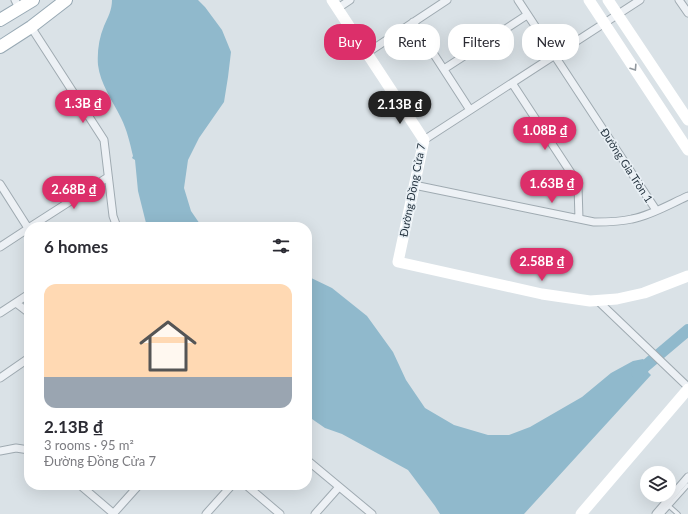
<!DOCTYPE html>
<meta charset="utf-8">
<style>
body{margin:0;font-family:Lato,sans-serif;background:#f2f2f3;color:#2b2b33;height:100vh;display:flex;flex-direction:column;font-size:15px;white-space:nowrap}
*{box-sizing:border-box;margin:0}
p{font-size:13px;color:#7c7c81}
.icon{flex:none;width:22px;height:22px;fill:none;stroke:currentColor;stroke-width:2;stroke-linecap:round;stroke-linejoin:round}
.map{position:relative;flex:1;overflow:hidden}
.sheet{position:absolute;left:24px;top:222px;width:288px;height:268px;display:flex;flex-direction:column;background:#fff;border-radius:16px;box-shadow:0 4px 16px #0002}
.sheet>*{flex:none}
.banner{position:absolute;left:324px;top:24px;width:304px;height:36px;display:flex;gap:8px}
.controls{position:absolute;left:640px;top:466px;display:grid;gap:8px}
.controls a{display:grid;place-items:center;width:36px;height:36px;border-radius:50%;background:#fff;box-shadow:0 4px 16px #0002;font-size:20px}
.price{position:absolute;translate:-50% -34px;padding:0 9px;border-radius:14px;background:#dc2f6a;color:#fff;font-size:13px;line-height:26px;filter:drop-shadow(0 1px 2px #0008)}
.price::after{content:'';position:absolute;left:50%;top:24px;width:12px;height:9px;margin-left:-6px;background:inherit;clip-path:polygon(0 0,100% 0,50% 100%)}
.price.active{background:#222;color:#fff}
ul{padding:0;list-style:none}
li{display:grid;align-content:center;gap:8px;height:212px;padding:0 20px}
li span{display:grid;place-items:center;height:124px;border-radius:12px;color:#555}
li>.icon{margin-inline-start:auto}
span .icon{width:72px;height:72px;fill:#fffc;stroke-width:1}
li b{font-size:17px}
h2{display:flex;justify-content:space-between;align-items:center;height:48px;padding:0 20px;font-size:17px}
.tag{padding:0 14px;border-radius:16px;background:#fff;box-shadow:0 4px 16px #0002;font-size:14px;line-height:36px}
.tag.active{background:#dc2f6a;color:#fff}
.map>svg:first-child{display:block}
.water{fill:#90b9cc}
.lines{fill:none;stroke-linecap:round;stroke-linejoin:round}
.river{stroke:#90b9cc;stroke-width:12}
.lane-casing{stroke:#9faab1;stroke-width:5.5}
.street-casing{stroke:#9faab1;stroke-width:9}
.primary-casing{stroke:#98a9b4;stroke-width:14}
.lane{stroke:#edf1f5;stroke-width:3.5}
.street{stroke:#edf1f5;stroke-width:7}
.secondary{stroke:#fff;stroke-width:11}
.primary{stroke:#fff;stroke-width:12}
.oneway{stroke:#91989e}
.labels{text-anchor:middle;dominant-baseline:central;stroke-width:3.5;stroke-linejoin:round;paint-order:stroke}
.street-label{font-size:11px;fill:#23323e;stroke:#e9f0f5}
</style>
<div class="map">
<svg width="688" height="514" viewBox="0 0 688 514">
<rect width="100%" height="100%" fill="#dae2e7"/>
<path class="water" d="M 112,0 L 198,0 L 205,7 L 222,30 L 231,52 L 228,77 L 224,102 L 199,138 L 188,160 L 184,188 L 191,211 L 202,227 L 148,227 L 146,223 L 138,191 L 135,160 L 132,158 L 133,156 C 130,143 127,130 121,118 C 113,102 100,83 98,65 C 97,52 99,38 104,26 C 108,17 112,10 112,0 Z
M 307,276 L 332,288 L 367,316 L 393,352 L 406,380 L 425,408 L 454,425 L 488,435 L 509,435 L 530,427 L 582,397 L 611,373 L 633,361 L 643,359 L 650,365 L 648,372 L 651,375 L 524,514 L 440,514 L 435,506 L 408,470 L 342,434 L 325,428 L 312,419 L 307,414 Z"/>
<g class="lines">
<path class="river" d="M 637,373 L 688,330"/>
<defs>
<path id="lane" d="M 669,506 L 678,514
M 662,514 L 688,485"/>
<path id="street" d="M 15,0 L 19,8
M 518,0 L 656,210
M 679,0 L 688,13
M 338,8 L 350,0
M 413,22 L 470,110
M 31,27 L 104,140 L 113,216 L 117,227
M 367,53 L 447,0
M 444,69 L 527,15
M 512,83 L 575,179 L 578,186 L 579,219
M 424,140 L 640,0
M 0,184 L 28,228
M 414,185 L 594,222 C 607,222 620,222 632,219 C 652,215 670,204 688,196
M 30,227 L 108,177
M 0,247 L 29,228
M 597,300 L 688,387
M 16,303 L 29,313
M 0,313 L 29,294
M 0,378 L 29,358
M 0,451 L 16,448 L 29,450
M 307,460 L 372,514
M 80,485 L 114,514
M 246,485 L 280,514
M 113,514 L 139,485
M 206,514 L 232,485
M 315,514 L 339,487
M 656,514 L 688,477"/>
<path id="primary" d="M 0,20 L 33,0
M 0,47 L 31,27 L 66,0"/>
</defs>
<use href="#lane" class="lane-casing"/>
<use href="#street" class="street-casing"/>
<use href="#primary" class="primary-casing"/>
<use href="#lane" class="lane"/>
<use href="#street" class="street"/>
<path class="secondary" d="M 332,0 L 424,140 L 398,262 L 542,294 L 590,301 L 617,299 L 644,293 L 688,276
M 589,0 L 688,150
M 608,0 L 688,120
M 581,514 L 688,389"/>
<use href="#primary" class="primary"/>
</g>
<defs><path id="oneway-chevron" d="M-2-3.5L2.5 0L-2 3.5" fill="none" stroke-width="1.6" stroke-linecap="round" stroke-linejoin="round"/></defs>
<use class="oneway" href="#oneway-chevron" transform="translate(634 68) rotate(57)"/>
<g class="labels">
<g class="street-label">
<text transform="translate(627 165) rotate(57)">Đường Gia Tròn 1</text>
<text transform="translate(412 190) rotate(-79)">Đường Đồng Cửa 7</text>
</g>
</g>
</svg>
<div class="controls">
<a><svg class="icon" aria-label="layers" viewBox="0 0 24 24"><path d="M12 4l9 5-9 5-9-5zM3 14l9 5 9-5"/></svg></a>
</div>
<b class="price" style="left:83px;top:124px">1.3B ₫</b>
<b class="price active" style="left:400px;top:125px">2.13B ₫</b>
<b class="price" style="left:545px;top:151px">1.08B ₫</b>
<b class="price" style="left:552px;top:204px">1.63B ₫</b>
<b class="price" style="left:74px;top:210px">2.68B ₫</b>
<b class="price" style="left:542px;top:282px">2.58B ₫</b>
<div class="banner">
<a class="tag active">Buy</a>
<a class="tag">Rent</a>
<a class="tag">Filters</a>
<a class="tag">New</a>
</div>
<section class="sheet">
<h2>6 homes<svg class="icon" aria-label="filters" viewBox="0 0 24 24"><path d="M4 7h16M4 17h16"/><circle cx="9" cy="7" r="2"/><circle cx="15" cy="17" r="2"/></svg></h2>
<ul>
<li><span style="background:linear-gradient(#ffd9b3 75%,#9aa5b1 0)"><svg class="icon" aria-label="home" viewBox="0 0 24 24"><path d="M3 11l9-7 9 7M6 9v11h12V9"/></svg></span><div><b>2.13B ₫</b><p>3 rooms · 95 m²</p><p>Đường Đồng Cửa 7</p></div></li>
</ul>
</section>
</div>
